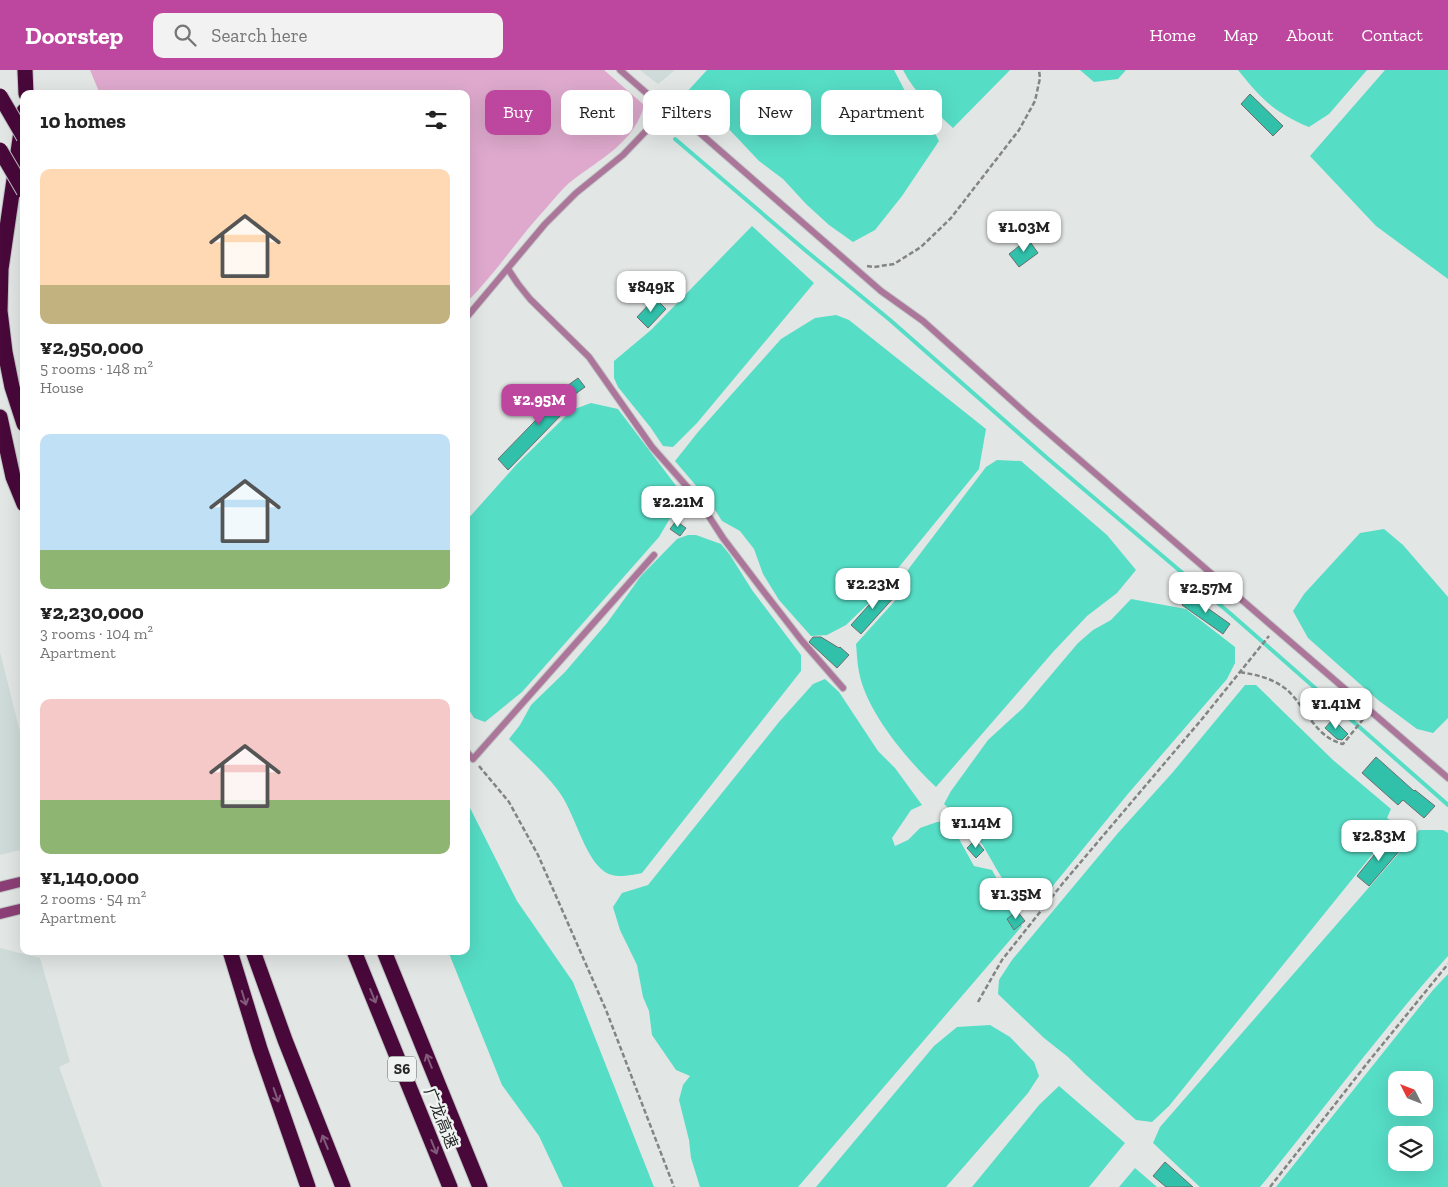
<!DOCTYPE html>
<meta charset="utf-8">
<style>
body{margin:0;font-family:"Zilla Slab","Noto Sans SC",serif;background:#f2f2f2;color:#222;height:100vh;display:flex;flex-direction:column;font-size:19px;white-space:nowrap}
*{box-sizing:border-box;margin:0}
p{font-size:16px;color:#767676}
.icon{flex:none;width:28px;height:28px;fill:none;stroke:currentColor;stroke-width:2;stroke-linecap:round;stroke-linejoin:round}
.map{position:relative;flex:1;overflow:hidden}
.details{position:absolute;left:20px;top:20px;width:450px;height:865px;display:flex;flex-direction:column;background:#fff;border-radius:10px;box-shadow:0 5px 20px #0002}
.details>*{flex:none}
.top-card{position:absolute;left:485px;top:20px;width:475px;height:45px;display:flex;gap:10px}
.needle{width:32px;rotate:312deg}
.tools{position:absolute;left:1388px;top:1001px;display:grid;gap:10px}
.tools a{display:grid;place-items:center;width:45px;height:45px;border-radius:10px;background:#fff;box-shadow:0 5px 20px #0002;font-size:25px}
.price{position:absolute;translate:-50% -42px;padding:0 11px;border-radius:10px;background:#fff;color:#222;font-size:16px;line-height:32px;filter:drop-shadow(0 1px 2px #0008)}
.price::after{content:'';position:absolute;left:50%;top:30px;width:15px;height:11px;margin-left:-8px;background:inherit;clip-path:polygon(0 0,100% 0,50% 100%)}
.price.on{background:#bd479f;color:#fff}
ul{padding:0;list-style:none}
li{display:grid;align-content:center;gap:10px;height:265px;padding:0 20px}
li span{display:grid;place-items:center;height:155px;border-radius:10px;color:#555}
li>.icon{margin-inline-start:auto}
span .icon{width:90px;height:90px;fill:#fffc;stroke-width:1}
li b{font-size:21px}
h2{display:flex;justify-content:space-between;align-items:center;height:60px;padding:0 20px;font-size:21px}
.chip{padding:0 18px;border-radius:10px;background:#fff;box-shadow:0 5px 20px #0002;font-size:18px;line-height:45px}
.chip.on{background:#bd479f;color:#fff}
header{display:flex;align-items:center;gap:30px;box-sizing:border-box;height:70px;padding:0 25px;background:#bd479f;color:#fff}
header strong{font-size:24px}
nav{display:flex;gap:28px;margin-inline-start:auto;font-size:18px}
.search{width:350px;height:45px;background:#f2f2f2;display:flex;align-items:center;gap:12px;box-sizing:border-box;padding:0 18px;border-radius:10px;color:#767676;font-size:19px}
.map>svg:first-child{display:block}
.built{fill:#cedbd8}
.green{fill:#dea9cd}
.water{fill:#56ddc6;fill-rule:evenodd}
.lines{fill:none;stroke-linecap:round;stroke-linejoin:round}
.stream{stroke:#56ddc6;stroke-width:4}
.building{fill:#31c1aa;stroke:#6a6e6d}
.lane-casing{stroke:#c0c4c3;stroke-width:8}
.secondary-casing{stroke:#c0c4c3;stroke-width:12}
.highway-casing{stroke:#c0c4c3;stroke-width:17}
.path{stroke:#828584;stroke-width:2.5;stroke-dasharray:5 2.5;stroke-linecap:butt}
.lane{stroke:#ab769a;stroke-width:6}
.secondary{stroke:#8b3f76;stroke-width:10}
.highway{stroke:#48083a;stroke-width:15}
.highway-bridge-casing{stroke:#c0c4c3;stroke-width:17;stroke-linecap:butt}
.highway-bridge{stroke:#48083a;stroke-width:15}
.oneway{stroke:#825a7a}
.labels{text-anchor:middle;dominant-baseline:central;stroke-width:5;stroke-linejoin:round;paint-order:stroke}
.shield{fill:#eff3f2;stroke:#636665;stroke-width:1}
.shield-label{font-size:15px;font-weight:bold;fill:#272928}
.street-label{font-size:16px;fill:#272928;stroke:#eff3f2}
</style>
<header>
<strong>Doorstep</strong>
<div class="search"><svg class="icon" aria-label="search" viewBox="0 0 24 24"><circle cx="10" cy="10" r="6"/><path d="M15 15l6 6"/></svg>Search here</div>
<nav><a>Home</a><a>Map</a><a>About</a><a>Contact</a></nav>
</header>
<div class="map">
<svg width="1448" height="1117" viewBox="0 0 1448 1117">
<rect width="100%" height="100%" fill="#e2e6e5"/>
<path class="built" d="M 640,0 L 675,0 L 658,14 Z
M 0,582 L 24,678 L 24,779 L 0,785 Z
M 0,878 L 40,888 L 70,992 L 59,997 L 102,1117 L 0,1117 Z"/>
<path class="green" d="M 90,0 L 604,0 L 644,35 C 635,73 598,90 569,113 C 561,120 555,128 548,136 C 519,167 496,203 466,233 L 466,24 L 100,24 Z"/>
<path class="water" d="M 707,0 L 894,0 L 905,21 L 923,40 L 939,71 L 902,126 L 875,160 L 853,172 L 829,155 L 806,134 L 783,109 L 759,91 L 727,57 L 696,37 L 685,24 Z
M 903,0 L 1010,0 L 953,58 C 934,41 915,23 903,0 Z
M 1080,0 L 1126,0 L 1118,9 L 1094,12 Z
M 1238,0 L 1367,0 L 1329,44 L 1309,57 C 1274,42 1262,30 1238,0 Z
M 1385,0 L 1448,0 L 1448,209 L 1376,156 L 1310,86 Z
M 752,156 L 814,213 L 697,353 L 673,377 L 663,376 L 651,358 L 618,317 L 614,308 L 614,291 L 651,260 Z
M 836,245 L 849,250 L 986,359 L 979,399 L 872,530 L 846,555 L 827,565 L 811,566 L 779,530 L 763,504 L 754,479 L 740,461 L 722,451 L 710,432 L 675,391 L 698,362 L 781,269 L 815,248 Z
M 591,333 L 618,339 L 680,421 L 676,438 L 659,467 L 522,622 L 485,652 L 474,648 L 466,635 L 466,451 L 517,394 L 572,340 Z
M 997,390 L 1021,391 L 1107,465 L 1136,500 L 1117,523 L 1087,546 L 1053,582 L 936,717 C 908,691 866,641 859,602 C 857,593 857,583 856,574 L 901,524 L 896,519 L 910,497 L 986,397 Z
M 1384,459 L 1403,475 L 1448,527 L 1448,648 L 1433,663 L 1417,659 L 1378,630 L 1308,568 L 1293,541 L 1304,524 L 1360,463 Z
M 688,465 L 696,465 L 721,474 L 730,485 L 752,520 L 801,585 L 801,601 L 642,803 C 632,805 614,809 605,802 C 583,787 575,741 557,719 C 543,701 525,685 509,669 L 520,655 L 531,635 L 565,602 L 607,553 L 641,506 L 677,469 Z
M 1131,529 L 1186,539 L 1235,577 L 1235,593 L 1227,609 L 1127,725 L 1038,834 C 1005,830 995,790 977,767 C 968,755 955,745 944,734 L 951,721 L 988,670 L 1023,638 L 1078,573 L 1093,560 L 1111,550 Z
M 825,609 L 839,622 L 878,681 L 895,698 L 922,735 L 911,740 L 892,768 L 895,776 L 908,770 L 920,758 L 937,752 L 949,751 L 974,796 L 992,800 L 1022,856 L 798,1117 L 700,1117 L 691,1088 L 689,1070 L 679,1030 L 683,1015 L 690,1006 L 676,1000 L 652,965 L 649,941 L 643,927 L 637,895 L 620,860 L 613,837 L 622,823 L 648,815 L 779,652 L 813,614 Z
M 1245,615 L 1256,615 L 1333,690 L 1391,739 L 1387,748 L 1396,755 L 1169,1036 L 1152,1052 L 1136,1050 L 1085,1004 L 1068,987 L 1044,968 L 998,924 L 999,910 L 1012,890 L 1118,763 L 1173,702 Z
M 466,730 L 517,831 L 573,912 L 654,1117 L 563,1117 L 539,1066 L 502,1015 L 448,881 L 466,881 Z
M 1419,760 L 1443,760 L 1448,763 L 1448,886 C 1382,960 1323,1040 1260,1117 L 1200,1117 L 1153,1073 L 1160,1057 Z
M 1448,904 L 1448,1117 L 1276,1117 L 1433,920 ZM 1396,1010 L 1424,1010 L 1424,1038 L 1396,1038 ZM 1396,1065 L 1424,1065 L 1424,1092 L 1396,1092 Z
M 990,955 L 1010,967 L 1034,992 L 1039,1006 L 1028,1023 L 946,1117 L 816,1117 L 934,976 L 957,957 Z
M 1059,1016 L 1125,1073 L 1089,1117 L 972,1117 L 1039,1035 Z
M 1135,1098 L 1157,1117 L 1119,1117 Z"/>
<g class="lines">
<path class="stream" d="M 675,69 L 805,180 L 890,250 L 1047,388 L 1232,545 L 1448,735"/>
</g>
<path class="building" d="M 1250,24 L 1283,56 L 1273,66 L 1241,34 Z
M 1028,169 L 1038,183 L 1019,197 L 1009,184 Z
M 655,228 L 666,239 L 648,258 L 637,247 Z
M 578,308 L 585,317 L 560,335 L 565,341 L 508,400 L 498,389 L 568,317 L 567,316 Z
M 676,451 L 686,458 L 680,466 L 670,459 Z
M 886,516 L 896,525 L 861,564 L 851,555 Z
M 1189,525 L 1230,554 L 1223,564 L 1182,535 Z
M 813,567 L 821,567 L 839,578 L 840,577 L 849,585 L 837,598 L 809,572 Z
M 1333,649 L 1348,664 L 1342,670 L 1337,669 L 1325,658 Z
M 1376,687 L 1414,721 L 1415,720 L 1435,736 L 1424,748 L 1403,730 L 1398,735 L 1362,703 Z
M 1388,768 L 1401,779 L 1369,816 L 1357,806 Z
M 975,770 L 984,780 L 976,788 L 967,778 Z
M 1017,841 L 1025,851 L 1014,860 L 1007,849 Z
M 1165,1092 L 1193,1117 L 1166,1117 L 1153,1106 Z"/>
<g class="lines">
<defs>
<path id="lane" d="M 620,0 L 651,27 L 693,57 L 881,221 L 923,251 L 1030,347 L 1448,708
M 508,199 L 518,214 L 530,229 L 589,287 L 652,377 L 697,428 L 723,468 L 764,522 L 802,571 L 843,618
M 466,248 L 545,154 L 576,123 L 623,85 L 667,39
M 466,681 L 473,689 L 654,485"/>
<path id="secondary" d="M 0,817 L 24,811
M 0,844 L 24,838"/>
<path id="highway" d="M 25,0 L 26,24
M 24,41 L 1,199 L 0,241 L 5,282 L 12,317 L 24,354
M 0,347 L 13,407 L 24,434
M 230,881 L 260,979 L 308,1117
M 253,881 L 285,970 L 343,1117
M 354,881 L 450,1117
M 384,881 L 480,1117"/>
</defs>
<use href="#lane" class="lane-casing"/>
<use href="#secondary" class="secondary-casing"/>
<use href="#highway" class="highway-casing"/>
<path class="path" d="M 867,196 L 874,197 L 894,194 L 921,177 L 951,148 L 1019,60 L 1035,31 L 1040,8 L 1039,0
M 1240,602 C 1257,605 1272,608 1286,619 C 1306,636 1314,667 1343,674 L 1365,647
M 479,696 L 509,732 L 538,785 L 606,940 L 674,1117
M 978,932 L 1002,890 L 1063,813 L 1202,649 L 1269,566
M 1270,1117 L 1369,991 L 1448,894"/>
<use href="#lane" class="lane"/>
<use href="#secondary" class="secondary"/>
<use href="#highway" class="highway"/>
<defs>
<path id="highway-bridge" d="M 0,26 L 24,67
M 0,80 L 24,121"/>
</defs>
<use href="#highway-bridge" class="highway-bridge-casing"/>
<use href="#highway-bridge" class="highway-bridge"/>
</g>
<defs><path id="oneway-shaft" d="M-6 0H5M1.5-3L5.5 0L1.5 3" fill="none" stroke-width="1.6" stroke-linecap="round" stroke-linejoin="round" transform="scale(1.25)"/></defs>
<g class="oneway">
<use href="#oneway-shaft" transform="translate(373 926) rotate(68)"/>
<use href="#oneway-shaft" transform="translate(244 928) rotate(73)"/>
<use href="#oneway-shaft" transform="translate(429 991) rotate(-112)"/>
<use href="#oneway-shaft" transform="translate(276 1025) rotate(71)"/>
<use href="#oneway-shaft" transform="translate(325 1072) rotate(-112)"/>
<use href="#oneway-shaft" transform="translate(434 1077) rotate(68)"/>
</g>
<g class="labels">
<rect class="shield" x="388" y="986.5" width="28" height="25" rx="4"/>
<g class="shield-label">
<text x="402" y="999">S6</text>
</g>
<g class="street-label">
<text transform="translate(441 1048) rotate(68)">广龙高速</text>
</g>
</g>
</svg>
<div class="tools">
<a><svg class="needle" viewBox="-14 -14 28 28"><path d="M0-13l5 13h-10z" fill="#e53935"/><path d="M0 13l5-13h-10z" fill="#767676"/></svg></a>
<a><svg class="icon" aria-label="layers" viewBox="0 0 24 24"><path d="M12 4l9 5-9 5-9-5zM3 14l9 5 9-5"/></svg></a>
</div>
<b class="price" style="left:1024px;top:183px">¥1.03M</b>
<b class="price" style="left:651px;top:243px">¥849K</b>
<b class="price on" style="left:539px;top:356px">¥2.95M</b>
<b class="price" style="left:678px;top:458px">¥2.21M</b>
<b class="price" style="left:873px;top:540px">¥2.23M</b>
<b class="price" style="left:1206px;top:544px">¥2.57M</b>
<b class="price" style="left:1336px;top:660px">¥1.41M</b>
<b class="price" style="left:976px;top:779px">¥1.14M</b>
<b class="price" style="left:1379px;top:792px">¥2.83M</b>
<b class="price" style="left:1016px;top:850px">¥1.35M</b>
<div class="top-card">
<a class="chip on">Buy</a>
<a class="chip">Rent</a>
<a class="chip">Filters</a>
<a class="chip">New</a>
<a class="chip">Apartment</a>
</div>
<section class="details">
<h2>10 homes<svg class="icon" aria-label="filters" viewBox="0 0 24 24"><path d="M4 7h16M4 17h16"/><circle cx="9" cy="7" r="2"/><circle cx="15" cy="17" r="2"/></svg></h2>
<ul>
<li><span style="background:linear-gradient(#ffd9b3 75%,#c2b280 0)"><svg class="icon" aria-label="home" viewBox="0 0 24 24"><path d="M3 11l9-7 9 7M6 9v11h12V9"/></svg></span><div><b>¥2,950,000</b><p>5 rooms · 148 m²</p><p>House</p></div></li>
<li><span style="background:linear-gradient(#bfe0f5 75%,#8fb573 0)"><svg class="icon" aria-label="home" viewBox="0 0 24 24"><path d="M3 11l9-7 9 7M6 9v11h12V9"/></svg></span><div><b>¥2,230,000</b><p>3 rooms · 104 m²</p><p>Apartment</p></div></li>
<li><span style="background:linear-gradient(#f6c9c9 65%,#8fb573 0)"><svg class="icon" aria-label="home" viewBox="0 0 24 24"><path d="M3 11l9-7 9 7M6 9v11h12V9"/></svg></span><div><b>¥1,140,000</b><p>2 rooms · 54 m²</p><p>Apartment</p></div></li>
</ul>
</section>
</div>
